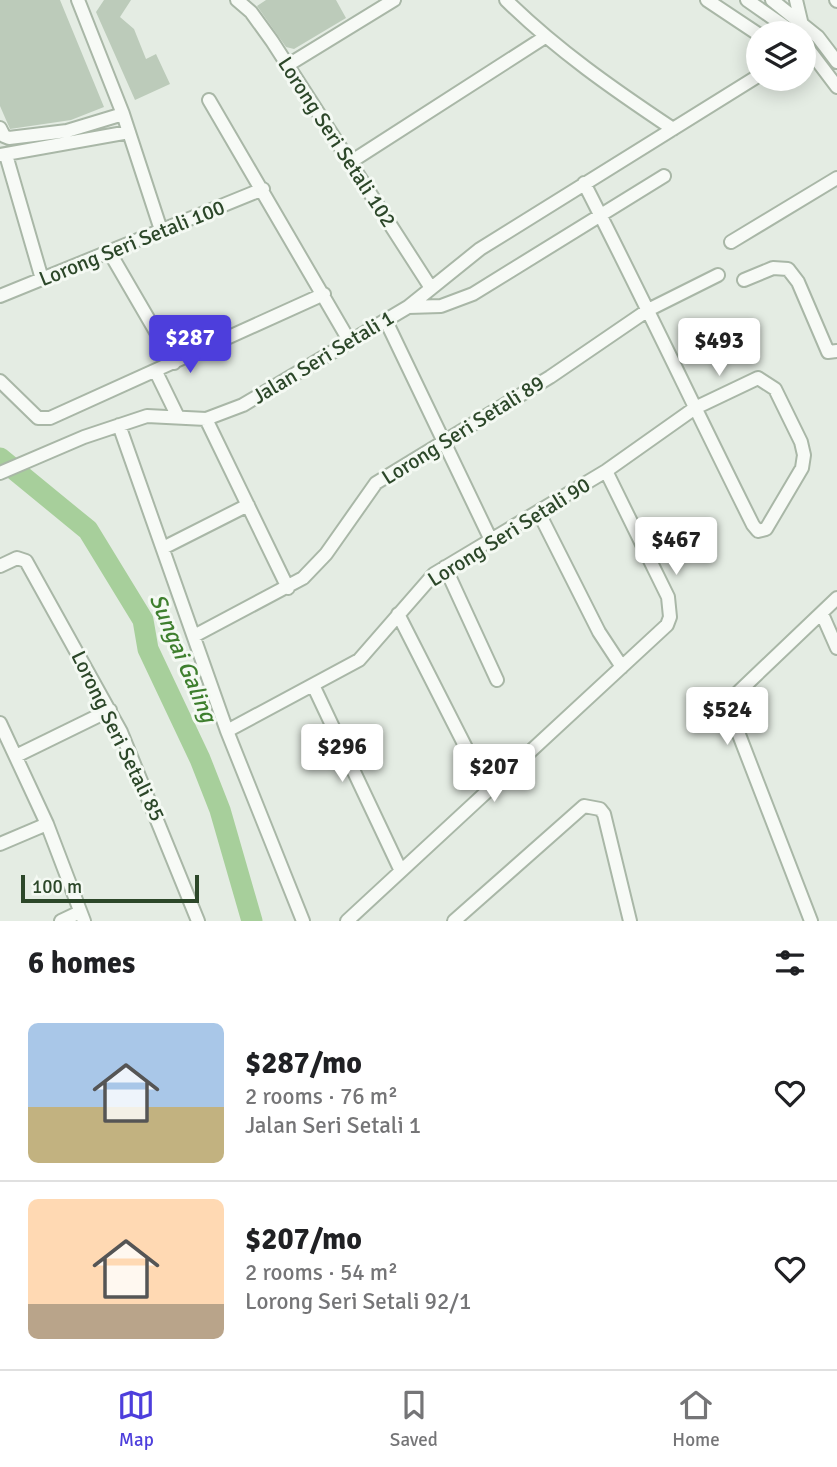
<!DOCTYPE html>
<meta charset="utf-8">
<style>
body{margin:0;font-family:Signika,sans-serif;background:#f6f6f6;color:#202124;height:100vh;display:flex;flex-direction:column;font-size:26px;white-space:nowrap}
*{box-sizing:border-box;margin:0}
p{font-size:23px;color:#757577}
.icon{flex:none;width:38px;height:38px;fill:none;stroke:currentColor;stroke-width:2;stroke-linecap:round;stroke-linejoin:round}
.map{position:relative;height:921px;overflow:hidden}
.side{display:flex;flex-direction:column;background:#fff;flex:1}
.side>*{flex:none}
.tools{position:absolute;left:746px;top:21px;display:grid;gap:14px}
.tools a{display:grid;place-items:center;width:70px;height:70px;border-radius:50%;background:#fff;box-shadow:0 4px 18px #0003;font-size:35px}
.scale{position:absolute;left:21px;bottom:18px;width:178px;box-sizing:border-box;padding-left:7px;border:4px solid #2c4729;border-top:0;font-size:19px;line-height:24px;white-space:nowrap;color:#2c4729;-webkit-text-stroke:5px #f4f9f3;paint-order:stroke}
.price{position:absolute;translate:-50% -60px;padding:0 16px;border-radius:7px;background:#fff;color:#222;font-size:23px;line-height:46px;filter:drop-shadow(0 2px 4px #0008)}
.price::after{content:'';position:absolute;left:50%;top:42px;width:21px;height:16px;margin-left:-10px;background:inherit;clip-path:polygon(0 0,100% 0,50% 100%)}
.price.selected{background:#4d3edc;color:#fff}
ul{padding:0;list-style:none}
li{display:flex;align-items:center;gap:21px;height:175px;padding:0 28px}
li+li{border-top:2px solid #e0e0e0}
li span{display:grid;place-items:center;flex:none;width:196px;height:140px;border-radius:10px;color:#555}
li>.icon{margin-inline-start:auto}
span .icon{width:84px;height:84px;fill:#fffc;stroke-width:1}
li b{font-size:30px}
h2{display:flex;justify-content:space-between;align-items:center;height:84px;padding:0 28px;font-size:30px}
.tab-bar{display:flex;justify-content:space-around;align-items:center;height:98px;border-top:2px solid #e0e0e0;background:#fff;font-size:19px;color:#757577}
.tab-bar a{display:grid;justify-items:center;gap:4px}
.tab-bar .selected{color:#4d3edc}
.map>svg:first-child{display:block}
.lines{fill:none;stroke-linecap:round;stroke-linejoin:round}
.river{stroke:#a7cf9b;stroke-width:21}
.building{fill:#bccbba}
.minor-casing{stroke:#a9b7a7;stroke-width:16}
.minor{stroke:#f7faf6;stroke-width:12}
.labels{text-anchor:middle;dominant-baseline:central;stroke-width:6;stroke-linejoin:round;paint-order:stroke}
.street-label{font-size:21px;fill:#2c4729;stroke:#f4f9f3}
.water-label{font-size:23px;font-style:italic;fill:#3e7f2e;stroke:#f4f9f3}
</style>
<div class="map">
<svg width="837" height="921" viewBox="0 0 837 921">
<rect width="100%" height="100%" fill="#e4ece3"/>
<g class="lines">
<path class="river" d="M 0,458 L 88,530 L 143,620 L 148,649 L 200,759 L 220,810 L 252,921"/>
</g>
<path class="building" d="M 0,0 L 60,0 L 104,107 L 71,120 L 10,129 L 0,106 Z
M 104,0 L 131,0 L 120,17 L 134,29 L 146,59 L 156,54 L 170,84 L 135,100 L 96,12 Z
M 266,0 L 336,0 L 346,18 L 294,49 L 286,47 L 257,6 Z"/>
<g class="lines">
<defs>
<path id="minor" d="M 78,0 L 123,114 L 161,230
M 237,0 L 251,12 L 272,41 L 431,288
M 506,0 C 557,50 613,89 673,129
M 707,0 L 758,34
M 747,0 L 794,33
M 772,0 L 818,37 L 837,62
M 796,0 L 801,21
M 836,0 L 837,1
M 803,42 L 837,87
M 288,65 L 394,0
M 209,100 L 350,342
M 0,128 L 4,136 L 9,138 L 67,131 L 123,114
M 0,155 L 129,132
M 6,155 L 42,279
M 349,163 L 545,37
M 731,242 L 837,178
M 110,253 L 174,363
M 744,280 L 773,268 L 788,269 L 798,282 L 828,352 L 837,351
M 0,296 L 263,189
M 408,307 L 441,306 L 473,294 L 664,176
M 386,321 L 491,540
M 156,372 L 177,415
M 0,381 L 38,418 L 50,418 L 324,294
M 206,419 L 288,588
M 119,425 L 227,731 L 303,921
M 0,473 L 84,437 L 147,416 L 206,419 L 243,405 L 408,307 L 480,249 L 758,76
M 539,513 L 599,632 L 622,667
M 163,548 L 248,505
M 0,566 L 17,558 L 26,561 L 121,732 L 198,921
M 445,567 L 497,680
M 398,614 L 487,789
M 822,614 L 837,648
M 194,636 L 303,578 L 326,554 L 376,483 L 550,377 L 648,310 L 718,275
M 313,685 L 400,869
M 0,723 L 47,824 L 84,921
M 227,731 L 359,660 L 434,574 L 606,471 L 695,408 L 758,378 L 775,389 L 801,442 L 804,455 L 802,468 L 766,529 L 758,531 L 753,525 C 696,411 642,296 584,183
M 16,756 L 110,710
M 0,844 L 47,824
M 61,921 L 80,912
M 347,921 L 667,625 L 670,617 L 668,597 L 606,471
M 454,921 L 584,806 L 600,809 L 604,814 L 630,921
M 811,921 L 738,732 L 730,700 L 837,598"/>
</defs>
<use href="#minor" class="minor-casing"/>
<use href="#minor" class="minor"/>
</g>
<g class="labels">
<g class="street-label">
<text transform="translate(337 142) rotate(57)">Lorong Seri Setali 102</text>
<text transform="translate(132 243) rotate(-22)">Lorong Seri Setali 100</text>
<text transform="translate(323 357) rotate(-31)">Jalan Seri Setali 1</text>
<text transform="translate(463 430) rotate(-32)">Lorong Seri Setali 89</text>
<text transform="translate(509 532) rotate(-32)">Lorong Seri Setali 90</text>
<text transform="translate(118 736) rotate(64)">Lorong Seri Setali 85</text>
</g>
<g class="water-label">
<text transform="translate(183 658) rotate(67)">Sungai Galing</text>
</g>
</g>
</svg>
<div class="tools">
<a><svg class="icon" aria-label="layers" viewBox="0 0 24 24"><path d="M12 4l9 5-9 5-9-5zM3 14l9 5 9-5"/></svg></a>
</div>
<div class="scale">100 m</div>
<b class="price selected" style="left:190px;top:375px">$287</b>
<b class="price" style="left:719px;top:378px">$493</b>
<b class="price" style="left:676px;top:577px">$467</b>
<b class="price" style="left:727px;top:747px">$524</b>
<b class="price" style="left:342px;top:784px">$296</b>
<b class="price" style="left:494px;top:804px">$207</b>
</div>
<section class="side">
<h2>6 homes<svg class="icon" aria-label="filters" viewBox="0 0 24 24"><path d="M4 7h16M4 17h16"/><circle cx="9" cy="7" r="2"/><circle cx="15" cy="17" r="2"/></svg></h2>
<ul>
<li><span style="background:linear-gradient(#a9c7e8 60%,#c2b280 0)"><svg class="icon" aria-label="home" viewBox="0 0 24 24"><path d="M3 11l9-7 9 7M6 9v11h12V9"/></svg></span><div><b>$287/mo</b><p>2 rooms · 76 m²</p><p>Jalan Seri Setali 1</p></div><svg class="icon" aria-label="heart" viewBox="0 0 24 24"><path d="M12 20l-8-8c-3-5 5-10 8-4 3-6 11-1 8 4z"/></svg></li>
<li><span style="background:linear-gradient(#ffd9b3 75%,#b9a48a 0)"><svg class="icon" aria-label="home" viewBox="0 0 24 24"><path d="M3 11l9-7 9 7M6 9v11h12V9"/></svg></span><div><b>$207/mo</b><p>2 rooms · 54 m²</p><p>Lorong Seri Setali 92/1</p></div><svg class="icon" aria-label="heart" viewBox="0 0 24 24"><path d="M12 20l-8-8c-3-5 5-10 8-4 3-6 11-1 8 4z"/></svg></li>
</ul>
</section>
<nav class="tab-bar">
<a class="selected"><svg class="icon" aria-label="map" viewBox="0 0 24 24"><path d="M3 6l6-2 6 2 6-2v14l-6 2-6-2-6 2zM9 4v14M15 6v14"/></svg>Map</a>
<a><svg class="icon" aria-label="saved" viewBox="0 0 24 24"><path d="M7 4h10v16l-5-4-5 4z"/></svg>Saved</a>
<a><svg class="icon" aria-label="home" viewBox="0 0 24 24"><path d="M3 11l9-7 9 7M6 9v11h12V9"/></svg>Home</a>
</nav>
